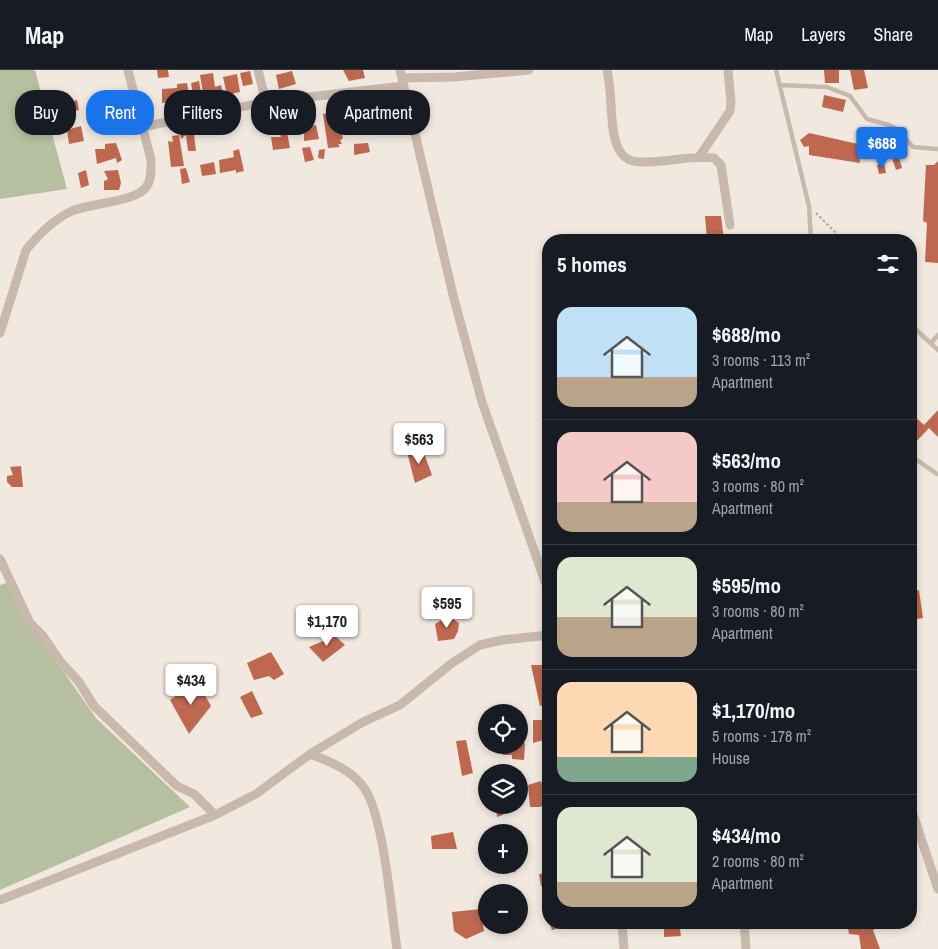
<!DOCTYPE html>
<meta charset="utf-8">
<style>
body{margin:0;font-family:"Archivo Narrow",sans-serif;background:#242831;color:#f1f3f6;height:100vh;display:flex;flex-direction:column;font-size:19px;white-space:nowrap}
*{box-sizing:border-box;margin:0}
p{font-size:16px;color:#9ea1a6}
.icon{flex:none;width:28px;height:28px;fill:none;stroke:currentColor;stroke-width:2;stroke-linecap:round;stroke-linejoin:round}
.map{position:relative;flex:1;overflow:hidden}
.details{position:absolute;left:542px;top:164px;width:375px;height:695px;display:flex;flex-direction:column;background:#171b24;border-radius:20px;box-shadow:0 2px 8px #0003}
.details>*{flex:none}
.top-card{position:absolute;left:15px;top:20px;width:452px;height:45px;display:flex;gap:10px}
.buttons{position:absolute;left:478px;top:634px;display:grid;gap:10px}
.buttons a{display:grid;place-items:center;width:50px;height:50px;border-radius:50%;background:#171b24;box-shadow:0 2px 8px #0003;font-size:25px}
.price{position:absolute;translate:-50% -42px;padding:0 11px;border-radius:5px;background:#fff;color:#222;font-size:16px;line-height:32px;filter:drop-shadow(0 1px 2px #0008)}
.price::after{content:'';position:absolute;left:50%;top:30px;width:15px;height:11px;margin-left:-8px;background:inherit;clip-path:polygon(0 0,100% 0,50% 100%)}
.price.selected{background:#1a73e8;color:#fff}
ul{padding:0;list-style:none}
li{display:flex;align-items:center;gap:15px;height:125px;padding:0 15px}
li+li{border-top:1px solid #363941}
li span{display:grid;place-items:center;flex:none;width:140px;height:100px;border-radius:15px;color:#555}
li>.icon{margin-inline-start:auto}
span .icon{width:60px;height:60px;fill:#fffc;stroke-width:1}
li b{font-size:21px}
h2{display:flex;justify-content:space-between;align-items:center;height:60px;padding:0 15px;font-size:21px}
.tag{padding:0 18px;border-radius:20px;background:#171b24;box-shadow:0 2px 8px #0003;font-size:18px;line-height:45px}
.tag.selected{background:#1a73e8;color:#fff}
header{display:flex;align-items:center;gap:30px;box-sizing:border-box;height:70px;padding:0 25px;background:#171b24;border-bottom:1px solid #363941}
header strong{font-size:24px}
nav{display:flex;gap:28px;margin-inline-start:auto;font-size:18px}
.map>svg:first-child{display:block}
.green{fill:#b6c0a0}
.building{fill:#be6850}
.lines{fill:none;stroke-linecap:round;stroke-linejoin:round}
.path{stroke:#b5a296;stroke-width:2;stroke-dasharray:2.5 2.5;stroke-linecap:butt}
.service{stroke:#c9b8ac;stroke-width:4.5}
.minor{stroke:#c9b8ac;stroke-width:9}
</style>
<header>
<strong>Map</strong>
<nav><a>Map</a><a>Layers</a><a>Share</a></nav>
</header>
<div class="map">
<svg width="938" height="879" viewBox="0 0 938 879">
<rect width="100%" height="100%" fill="#f1e8df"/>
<path class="green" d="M 0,0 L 35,0 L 67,119 L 0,129 Z
M 7,513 L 40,568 L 96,648 L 190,737 L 0,820 L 0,515 Z"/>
<path class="building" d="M 157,0 L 168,0 L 169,7 L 158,8 Z
M 343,0 L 363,0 L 365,8 L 349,11 Z
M 824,0 L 839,0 L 839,13 L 825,13 Z
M 850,0 L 864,0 L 868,18 L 854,20 Z
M 250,1 L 253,14 L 243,16 L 240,3 Z
M 292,1 L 296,14 L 279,19 L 276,5 Z
M 213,3 L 215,17 L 221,15 L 224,26 L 215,27 L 215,31 L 210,33 L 207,31 L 203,23 L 200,5 Z
M 237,4 L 240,22 L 227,25 L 223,7 Z
M 199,11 L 203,34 L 195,35 L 191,13 Z
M 187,13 L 190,30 L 162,33 L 162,19 L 177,18 L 177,14 Z
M 824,25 L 846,30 L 843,42 L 822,37 Z
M 77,30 L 79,40 L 62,44 L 62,34 Z
M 337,41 L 338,47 L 346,46 L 348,59 L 341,60 L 343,69 L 340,70 L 342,74 L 338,74 L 340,77 L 328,78 L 323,44 Z
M 200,54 L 201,63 L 194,64 L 196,81 L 188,81 L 186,65 L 181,69 L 179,58 Z
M 316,55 L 319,69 L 304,71 L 304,56 Z
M 81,56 L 84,71 L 69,74 L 67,60 Z
M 287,62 L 290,78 L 273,80 L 271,67 L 281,67 L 280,63 Z
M 809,63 L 858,74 L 860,93 L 809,85 L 809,76 L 804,77 L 800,70 Z
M 179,65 L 184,96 L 171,97 L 168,71 L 173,72 L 172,66 Z
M 116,73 L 122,90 L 117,93 L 116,88 L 97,94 L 95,79 L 105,79 L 105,74 Z
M 368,73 L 370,82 L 354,85 L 354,74 Z
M 310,77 L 314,90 L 305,92 L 302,78 Z
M 239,79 L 244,101 L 236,103 L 236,100 L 220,103 L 219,90 L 234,87 L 233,81 Z
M 325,79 L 324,89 L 318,88 L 319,80 Z
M 899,87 L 902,98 L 896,100 L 892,88 Z
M 938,91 L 938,193 L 925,192 L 927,153 L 923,151 L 926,95 L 934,95 Z
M 214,92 L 216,104 L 202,106 L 200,95 Z
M 884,93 L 886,103 L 879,104 L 877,95 Z
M 186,98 L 190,112 L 182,114 L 180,99 Z
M 86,100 L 89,115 L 81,118 L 78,103 Z
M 118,100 L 121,113 L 119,120 L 104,120 L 104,111 L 108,109 L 104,101 Z
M 705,146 L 721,146 L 724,170 L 707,170 Z
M 938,340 L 938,367 L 929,358 L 911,377 L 911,343 L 924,355 Z
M 422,378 L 432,405 L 415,413 L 407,382 Z
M 21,396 L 23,417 L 12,417 L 7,412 L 7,406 L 13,405 L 10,397 Z
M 444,517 L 449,528 L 447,538 L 431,547 L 425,524 Z
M 919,520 L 923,548 L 911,550 L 911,522 Z
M 449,546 L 459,553 L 458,561 L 454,569 L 438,571 L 435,554 Z
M 331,562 L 345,575 L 323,592 L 309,577 L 323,571 L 323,567 Z
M 271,582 L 284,604 L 274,610 L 269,606 L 254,610 L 247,593 Z
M 531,595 L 549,595 L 549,633 L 540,636 Z
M 197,611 L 211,636 L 189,664 L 170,630 Z
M 252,621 L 263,644 L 251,648 L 240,627 Z
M 533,650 L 545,650 L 547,669 L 533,673 Z
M 466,670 L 473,703 L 462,706 L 456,671 Z
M 525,673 L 524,690 L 512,689 L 512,685 L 503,685 L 503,675 Z
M 541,711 L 546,726 L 541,737 L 530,737 L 528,715 Z
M 503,735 L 506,739 L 503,745 L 497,747 L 496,737 Z
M 453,762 L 457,779 L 432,779 L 431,766 Z
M 506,795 L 514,795 L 516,802 L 506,803 Z
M 545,803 L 549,815 L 541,816 L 539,804 Z
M 481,839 L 484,861 L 466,869 L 454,861 L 452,842 Z
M 549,852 L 572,852 L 570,856 L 552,860 Z
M 664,852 L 679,852 L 681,866 L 664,867 Z
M 847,852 L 886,852 L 886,855 L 873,860 L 880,879 L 861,879 L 859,865 L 849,864 Z"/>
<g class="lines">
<path class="path" d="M 816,143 L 843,170"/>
<path class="service" d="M 776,0 L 809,136 L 811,170
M 780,15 L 827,17 L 850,26 L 867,49 L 889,55 L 897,59 L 913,77 L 938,79
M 911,255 L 938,280
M 932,272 L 938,265
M 911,386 L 937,404"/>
<path class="minor" d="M 258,0 L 266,32
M 400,0 L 454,229 L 482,332 L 549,523
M 607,0 C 612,21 610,44 614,65 C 616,75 620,86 630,90 C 646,97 692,84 714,88 L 721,95 L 730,155
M 402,8 L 454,7 L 529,0
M 142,57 L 266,32 L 403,16
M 699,87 L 730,41 L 731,32 L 728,0
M 0,263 L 26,180 C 39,164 54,149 72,141 C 90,133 138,132 147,116 C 152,108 151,98 151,90 L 128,0
M 0,489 L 30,553 L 43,566 L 60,591 L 79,612 L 94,636 L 177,716 L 194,724 L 215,745
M 310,684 C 329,691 349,699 362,715 C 384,741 391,842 397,879
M 911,738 L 938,819
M 0,830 L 215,745 L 256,724 L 310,684 L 363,652 L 400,635 L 452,593 L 480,575 L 502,570 L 549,565
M 622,852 L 624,879
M 744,852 L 746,879"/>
</g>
</svg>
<div class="buttons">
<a><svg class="icon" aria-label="locate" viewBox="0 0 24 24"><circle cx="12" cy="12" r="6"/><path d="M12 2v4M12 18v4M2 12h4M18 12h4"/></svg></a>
<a><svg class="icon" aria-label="layers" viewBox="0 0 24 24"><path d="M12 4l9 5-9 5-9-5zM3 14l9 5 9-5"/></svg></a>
<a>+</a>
<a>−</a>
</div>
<b class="price selected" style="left:882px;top:99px">$688</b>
<b class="price" style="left:419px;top:395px">$563</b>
<b class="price" style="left:447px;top:559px">$595</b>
<b class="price" style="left:327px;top:577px">$1,170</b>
<b class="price" style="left:191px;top:636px">$434</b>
<div class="top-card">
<a class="tag">Buy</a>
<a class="tag selected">Rent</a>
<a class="tag">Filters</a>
<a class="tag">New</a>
<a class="tag">Apartment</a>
</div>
<section class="details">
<h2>5 homes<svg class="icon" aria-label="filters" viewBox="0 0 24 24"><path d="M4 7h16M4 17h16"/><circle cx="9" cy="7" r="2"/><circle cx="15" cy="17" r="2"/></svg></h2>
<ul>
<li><span style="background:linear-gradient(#bfe0f5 70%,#b9a48a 0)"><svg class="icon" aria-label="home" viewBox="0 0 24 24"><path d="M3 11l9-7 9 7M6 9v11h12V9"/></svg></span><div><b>$688/mo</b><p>3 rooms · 113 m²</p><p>Apartment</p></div></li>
<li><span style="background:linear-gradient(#f6c9c9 70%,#b9a48a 0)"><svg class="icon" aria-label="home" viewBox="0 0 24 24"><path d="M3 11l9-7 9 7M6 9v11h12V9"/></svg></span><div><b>$563/mo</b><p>3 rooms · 80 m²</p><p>Apartment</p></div></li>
<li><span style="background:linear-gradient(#dfe7d0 60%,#b9a48a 0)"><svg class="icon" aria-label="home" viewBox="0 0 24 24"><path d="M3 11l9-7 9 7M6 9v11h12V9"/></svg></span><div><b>$595/mo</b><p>3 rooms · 80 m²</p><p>Apartment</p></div></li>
<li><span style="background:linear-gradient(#ffd9b3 75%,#7fa58c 0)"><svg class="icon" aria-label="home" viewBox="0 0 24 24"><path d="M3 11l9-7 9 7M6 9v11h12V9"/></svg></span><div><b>$1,170/mo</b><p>5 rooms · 178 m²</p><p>House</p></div></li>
<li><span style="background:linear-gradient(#dfe7d0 75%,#b9a48a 0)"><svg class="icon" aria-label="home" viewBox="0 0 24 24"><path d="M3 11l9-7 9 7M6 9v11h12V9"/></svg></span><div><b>$434/mo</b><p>2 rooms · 80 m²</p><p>Apartment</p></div></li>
</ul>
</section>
</div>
